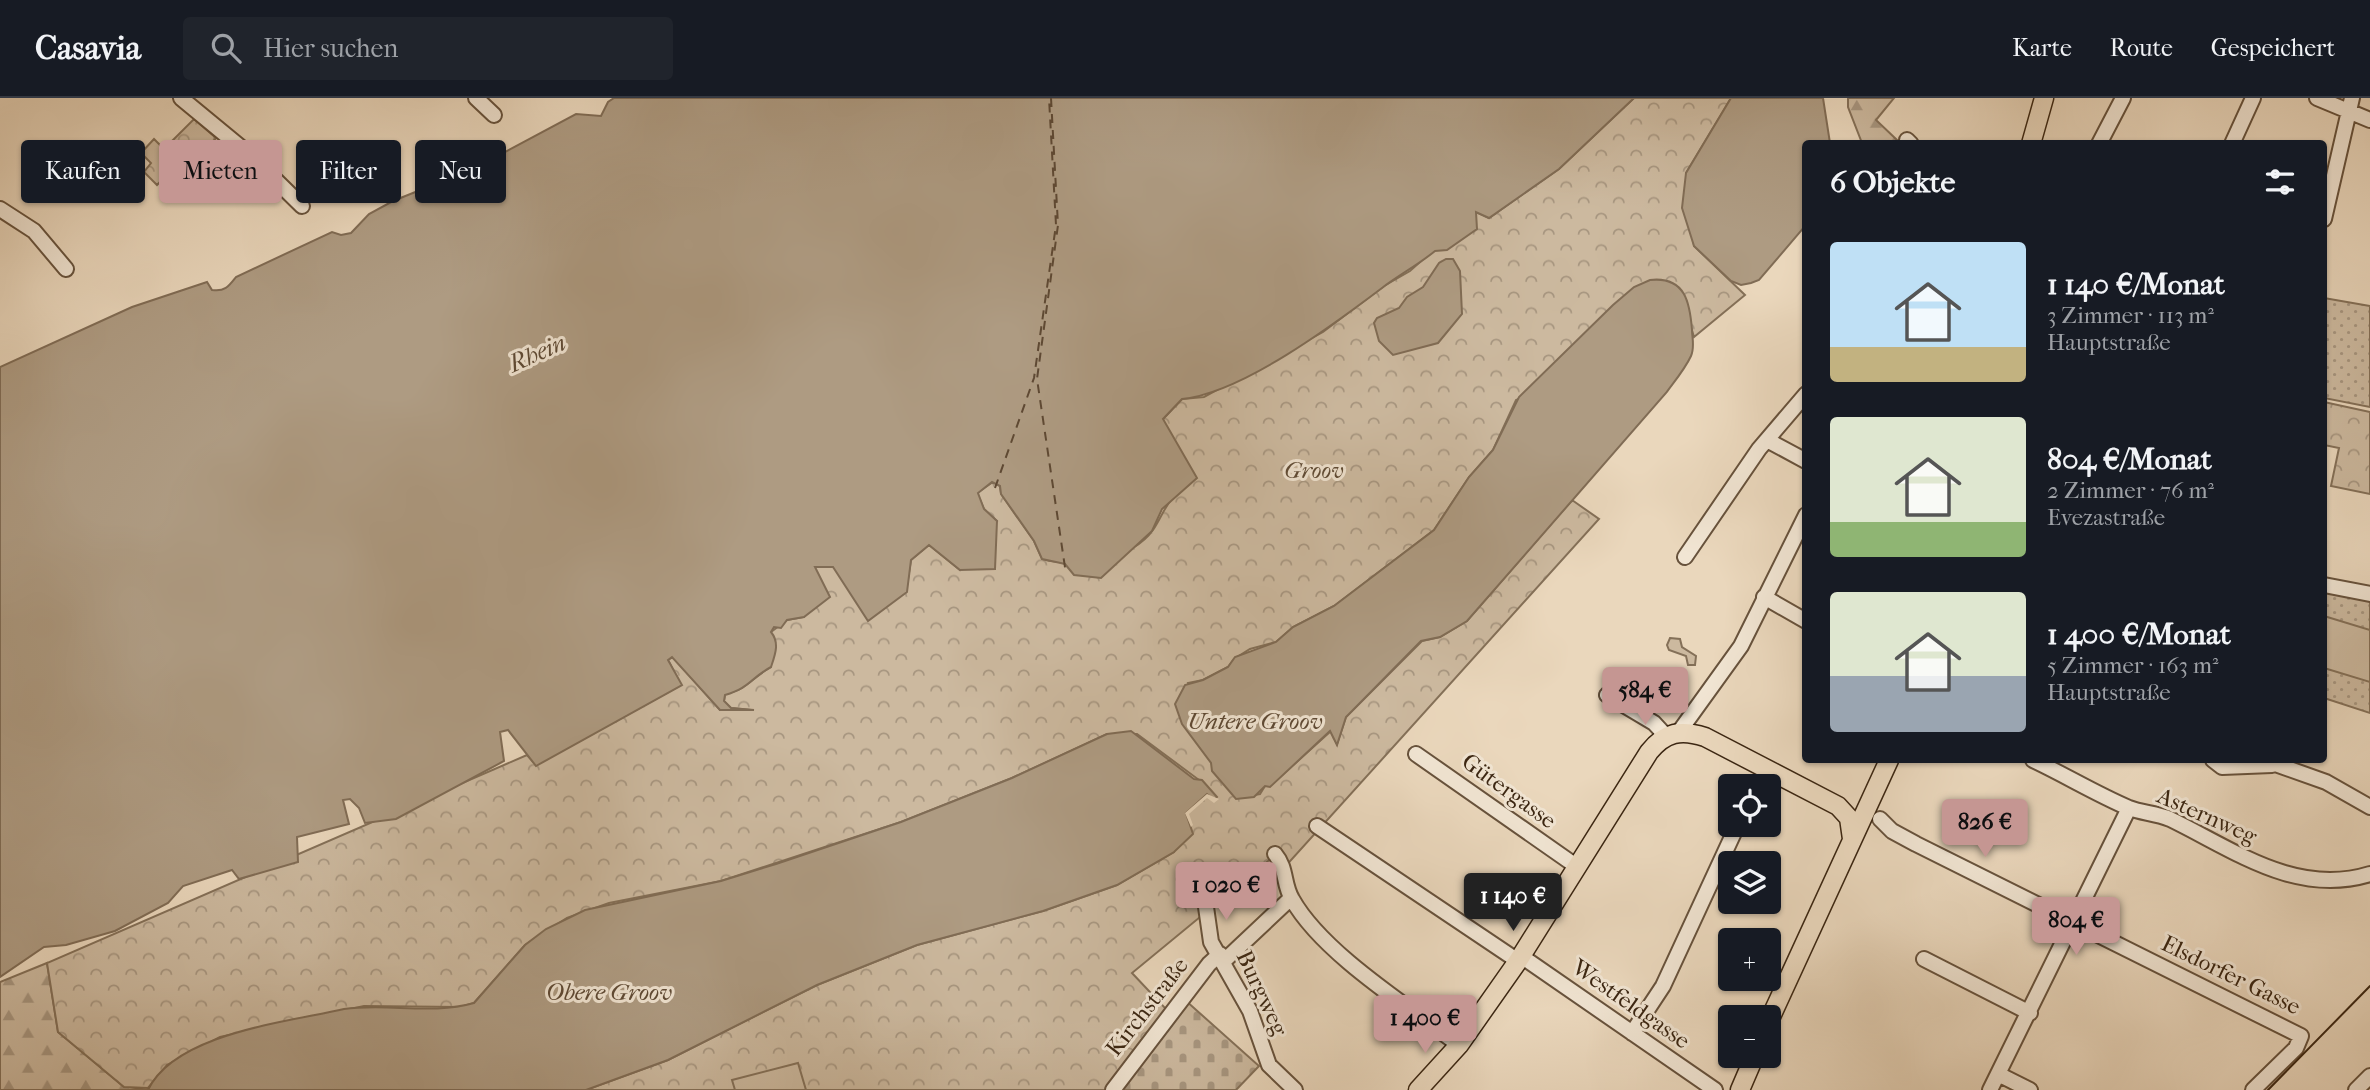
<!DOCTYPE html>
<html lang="de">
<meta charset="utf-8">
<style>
body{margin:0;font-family:"IM FELL French Canon",serif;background:#20242c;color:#f1f3f6;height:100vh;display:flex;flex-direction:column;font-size:26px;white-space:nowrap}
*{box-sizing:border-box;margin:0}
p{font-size:23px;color:#9ea1a6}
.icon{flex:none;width:38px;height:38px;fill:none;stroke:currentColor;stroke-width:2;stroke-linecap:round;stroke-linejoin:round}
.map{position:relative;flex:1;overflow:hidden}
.details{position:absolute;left:1802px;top:42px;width:525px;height:623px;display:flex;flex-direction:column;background:#171b24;border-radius:7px;box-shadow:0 2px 5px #0004}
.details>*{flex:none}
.banner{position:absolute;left:21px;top:42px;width:665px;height:63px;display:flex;gap:14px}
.fabs{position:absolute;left:1718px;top:676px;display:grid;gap:14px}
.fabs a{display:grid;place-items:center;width:63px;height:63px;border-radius:7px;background:#171b24;box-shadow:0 2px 5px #0004;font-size:35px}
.price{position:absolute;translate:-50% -60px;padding:0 16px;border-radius:7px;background:#c59692;color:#111;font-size:23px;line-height:46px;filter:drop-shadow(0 2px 4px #0008)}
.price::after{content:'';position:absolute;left:50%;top:42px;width:21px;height:16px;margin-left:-10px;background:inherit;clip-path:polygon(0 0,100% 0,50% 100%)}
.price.on{background:#222;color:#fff}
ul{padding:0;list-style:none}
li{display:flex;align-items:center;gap:21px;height:175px;padding:0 28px}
li span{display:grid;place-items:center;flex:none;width:196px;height:140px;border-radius:7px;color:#555}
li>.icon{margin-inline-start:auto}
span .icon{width:84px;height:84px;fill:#fffc;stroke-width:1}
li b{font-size:30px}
h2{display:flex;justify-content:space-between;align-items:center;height:84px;padding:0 28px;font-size:30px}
.pill{padding:0 24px;border-radius:7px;background:#171b24;box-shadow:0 2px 5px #0004;font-size:24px;line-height:63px}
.pill.on{background:#c59692;color:#111}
header{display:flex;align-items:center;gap:42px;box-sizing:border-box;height:98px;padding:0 35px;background:#171b24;border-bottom:2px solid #363941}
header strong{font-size:33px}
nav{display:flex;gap:38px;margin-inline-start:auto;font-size:24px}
.search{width:490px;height:63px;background:#20242c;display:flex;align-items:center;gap:18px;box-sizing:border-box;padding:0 24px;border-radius:7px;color:#9ea1a6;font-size:26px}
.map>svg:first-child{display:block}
.grass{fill:url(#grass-dots);stroke:#847058;stroke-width:2}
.forest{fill:url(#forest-firs);stroke:#847058;stroke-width:2}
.cemetery{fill:url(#cemetery-stones);stroke:#847058;stroke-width:2}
.park{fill:url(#park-crowns);stroke:#847058;stroke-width:2}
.garden{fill:#ccb99f;stroke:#847058;stroke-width:2}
.water{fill:#ae9b82;stroke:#806c55;stroke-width:2}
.pier{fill:#ead7bc}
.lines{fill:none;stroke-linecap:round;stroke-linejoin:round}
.ferry{stroke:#5e4934;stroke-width:2;stroke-dasharray:9 7;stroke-linecap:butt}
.minor-casing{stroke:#67523c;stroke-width:18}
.major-casing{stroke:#3b2612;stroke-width:21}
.minor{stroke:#f1e5d3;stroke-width:14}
.major{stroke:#ead7bc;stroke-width:18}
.tram{stroke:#3b2612;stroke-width:2}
.labels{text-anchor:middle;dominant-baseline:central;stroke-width:6;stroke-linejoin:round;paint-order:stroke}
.park-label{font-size:23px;font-style:italic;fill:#5f4b35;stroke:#f1e5d3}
.street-label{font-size:23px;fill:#3b2612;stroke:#f1e5d3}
.water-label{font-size:24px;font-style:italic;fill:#5e4934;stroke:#f1e5d3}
</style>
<header>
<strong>Casavia</strong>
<div class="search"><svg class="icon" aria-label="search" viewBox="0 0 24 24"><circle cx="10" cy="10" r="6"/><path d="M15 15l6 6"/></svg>Hier suchen</div>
<nav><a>Karte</a><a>Route</a><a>Gespeichert</a></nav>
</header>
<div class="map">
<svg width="2370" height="992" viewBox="0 0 2370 992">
<defs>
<pattern id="grass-dots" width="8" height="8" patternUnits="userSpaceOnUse" patternTransform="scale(1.75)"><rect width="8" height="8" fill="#ccb99f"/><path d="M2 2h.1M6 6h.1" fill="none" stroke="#a79680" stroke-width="1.8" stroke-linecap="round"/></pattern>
<pattern id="forest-firs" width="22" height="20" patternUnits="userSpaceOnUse" patternTransform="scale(1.75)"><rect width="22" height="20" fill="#ccb99f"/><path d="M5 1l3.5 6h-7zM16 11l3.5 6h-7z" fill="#a79680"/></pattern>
<pattern id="cemetery-stones" width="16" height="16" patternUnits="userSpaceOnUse" patternTransform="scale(1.75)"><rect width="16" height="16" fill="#ccb99f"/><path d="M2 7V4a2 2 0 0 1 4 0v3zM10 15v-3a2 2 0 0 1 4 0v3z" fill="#a79680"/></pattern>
<pattern id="park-crowns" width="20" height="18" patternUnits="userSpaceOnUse" patternTransform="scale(1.75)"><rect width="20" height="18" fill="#ccb99f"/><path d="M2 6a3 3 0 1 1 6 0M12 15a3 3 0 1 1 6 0" fill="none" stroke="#a79680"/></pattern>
</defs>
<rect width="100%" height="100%" fill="#ead7bc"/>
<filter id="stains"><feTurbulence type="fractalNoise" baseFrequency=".00286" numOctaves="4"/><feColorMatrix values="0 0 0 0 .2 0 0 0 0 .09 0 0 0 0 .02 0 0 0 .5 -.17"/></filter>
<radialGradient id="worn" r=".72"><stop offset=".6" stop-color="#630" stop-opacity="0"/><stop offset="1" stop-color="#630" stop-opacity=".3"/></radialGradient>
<path class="grass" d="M 2324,200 L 2370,208 L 2370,309 L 2324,300 Z
M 2324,493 L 2370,502 L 2370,615 L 2324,600 Z"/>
<path class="forest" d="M 1848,0 L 1894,0 L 1876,22 L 1898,43 L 1862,45 L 1848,9 Z
M 47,865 L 58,934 L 123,988 L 148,992 L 0,992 L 0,884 Z"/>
<path class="cemetery" d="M 1185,902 L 1259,968 L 1236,992 L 1115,992 Z"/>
<path class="park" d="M 1634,0 L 1731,0 L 1686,75 L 1694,148 L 1745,197 L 1694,239 L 1691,229 L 1516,302 L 1493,352 L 1469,379 L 1434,432 L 1334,508 L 1293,529 L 1276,544 L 1250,551 L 1234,561 L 1228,569 L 1203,582 L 1188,585 L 1213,670 L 1237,700 L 1260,696 L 1265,688 L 1270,688 L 1331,633 L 1337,646 L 1346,619 L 1422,543 L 1440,539 L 1467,523 L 1572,402 L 1599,421 L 1283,771 L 1273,759 L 1132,875 L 1166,911 L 1106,992 L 586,992 L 668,962 L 817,887 L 917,847 L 1043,813 L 1117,787 L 1174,754 L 1185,715 L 1199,682 L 1137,636 L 1107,636 L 1012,680 L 901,724 L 721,783 L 609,805 L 567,820 L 525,847 L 474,905 L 460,909 L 364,908 L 220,939 L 167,967 L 148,990 L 124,989 L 58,934 L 47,865 L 527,657 L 536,667 L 681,587 L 668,562 L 673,559 L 720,612 L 751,612 L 731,610 L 724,603 L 725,596 C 750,590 750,581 771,569 L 771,534 L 787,522 L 804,519 L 814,469 L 833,469 L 906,494 L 911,462 L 929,447 L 960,472 L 997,423 L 984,411 L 977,395 L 993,384 L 1000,388 L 1001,396 L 1034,443 L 1042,461 C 1075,470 1132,462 1153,432 C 1161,420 1164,410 1173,399 L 1163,321 L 1182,301 L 1204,299 L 1323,234 L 1384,188 L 1410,173 L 1476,114 L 1489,120 L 1559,71 Z
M 194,21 L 216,40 L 176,89 L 165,79 L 157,87 L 144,74 L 151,65 L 141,55 L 154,41 L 164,51 Z
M 2324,304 L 2370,314 L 2370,396 L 2331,388 L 2339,350 L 2324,347 Z
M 1670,540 L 1680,541 L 1682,549 L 1696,558 L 1695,567 L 1688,567 L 1686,558 L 1669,552 L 1667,547 Z"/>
<path class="garden" d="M 2324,518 L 2370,532 L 2370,584 L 2324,570 Z
M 798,965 L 806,992 L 735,992 L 732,982 Z"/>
<path class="water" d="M 614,0 L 1634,0 L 1559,71 L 1489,120 L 1476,114 L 1477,131 L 1447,152 L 1435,153 C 1418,167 1399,177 1382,190 C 1333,227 1242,295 1182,301 L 1163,321 L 1197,380 L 1162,411 L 1152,433 L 1101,480 L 1074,477 L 1065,466 L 1042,461 L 1034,443 L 1001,396 L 1000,388 L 992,384 L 978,395 L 984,411 L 997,423 L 995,471 L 960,472 L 929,447 L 911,462 L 907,494 L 868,523 L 833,469 L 815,469 L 830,499 L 804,519 L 787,522 L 781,530 L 774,529 L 771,534 C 780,545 775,557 771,569 C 749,581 751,589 725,597 L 724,603 L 731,610 L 754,612 L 720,612 L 672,559 L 668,562 L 682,587 L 536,668 L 508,632 L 500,634 L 504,663 L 396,721 L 365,725 L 359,710 L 350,701 L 343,702 L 349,726 L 297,739 L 298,764 L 239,781 L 232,772 L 183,788 L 168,805 L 115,833 L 66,847 L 44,849 L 0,879 L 0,269 L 132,209 L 207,184 L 212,192 C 225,194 229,188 236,179 L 332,134 L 341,137 L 351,135 L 369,116 L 393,103 L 460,76 L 472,79 L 480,76 L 490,62 L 576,16 L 601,18 L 608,4 Z
M 1731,0 L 1823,0 L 1830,45 L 1806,46 L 1806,127 L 1759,182 L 1751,185 L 1741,187 L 1731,183 L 1694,148 L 1682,110 L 1686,75 Z
M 1446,161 L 1453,161 L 1460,173 L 1462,216 L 1438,245 L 1393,257 L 1379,243 L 1374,225 L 1377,220 L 1399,210 L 1407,199 L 1423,189 L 1439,165 Z
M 1650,182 C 1686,178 1690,206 1692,232 C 1692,239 1695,249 1691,258 C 1685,271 1674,284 1666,295 L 1467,523 L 1440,539 L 1421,543 L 1346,619 L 1337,647 L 1330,633 L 1270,689 L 1265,688 L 1254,699 L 1236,701 L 1212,673 L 1211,665 L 1182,626 L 1175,606 L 1185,587 L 1203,582 L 1228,569 L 1235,559 L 1276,544 L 1293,529 L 1334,508 L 1434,432 L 1469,379 L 1493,352 L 1519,299 L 1613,207 L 1634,189 Z
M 1131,633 L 1194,681 L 1202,682 L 1217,699 L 1214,702 L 1207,696 L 1186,715 L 1193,736 L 1174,754 L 1117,787 L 1043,813 L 917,847 L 817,887 L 668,962 L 586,992 L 148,992 C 175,935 288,924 344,911 C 387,905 432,917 474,905 L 525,847 L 546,831 L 585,812 L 721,783 L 776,766 L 901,724 L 1012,680 L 1107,636 Z"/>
<path class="pier" d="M 1207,696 L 1219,701 L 1214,705 L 1207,700 L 1189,716 L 1193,727 L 1191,729 L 1185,715 Z"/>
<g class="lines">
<path class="ferry" d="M 1051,0 L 1058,127 L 1037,281 L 1066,476
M 995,390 L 1034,280 L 1056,127 L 1049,0"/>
<defs>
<path id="minor" d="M 181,0 L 250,57 L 302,108
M 476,0 L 494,17
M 2317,0 L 2370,22
M 1907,42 L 1911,46
M 2099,46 L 2123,0
M 2232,46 L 2253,0
M 0,111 L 34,133 L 66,171
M 2324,121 L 2352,0
M 1767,342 L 1806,363
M 1685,459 L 1759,351 L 1806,296
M 2324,487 L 2370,496
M 1764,499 L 1806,523
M 1607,597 L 1654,625 L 1666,638
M 1679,634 L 1741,548 L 1806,417
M 1416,656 L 1576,768
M 2033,662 C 2065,677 2096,696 2129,710 C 2142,715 2156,715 2170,721 C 2234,752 2296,799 2370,776
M 2213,662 L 2222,669 L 2272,667
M 2264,662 L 2326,684 L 2370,709
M 1880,721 L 1892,733 L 1916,746 L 2301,938 L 2296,950 L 2253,992
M 1317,728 L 1518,863
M 1275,756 C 1287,770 1283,786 1292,801 C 1322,855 1409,909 1459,947
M 1206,809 L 1211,844 L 1250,913 L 1269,967 L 1295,992
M 1521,858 L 1715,992
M 1924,861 L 2030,915
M 1224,863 L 1291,800
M 1632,935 L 1663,888 L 1737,728
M 2000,977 L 2030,992
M 1113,992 L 1209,866 L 1220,856
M 1990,992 L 2129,710
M 2356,992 L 2370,978"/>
<path id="major" d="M 2031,46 L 2044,0
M 1769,923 L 1889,662
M 1418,992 L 1459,947 L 1518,863 L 1649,654 C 1665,634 1681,631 1705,639 L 1838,708 L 1849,720 L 1852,741
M 1740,992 L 1755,957"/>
</defs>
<use href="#minor" class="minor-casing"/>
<use href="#major" class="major-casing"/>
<use href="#minor" class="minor"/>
<use href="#major" class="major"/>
<path class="tram" d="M 2268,992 L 2370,888"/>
</g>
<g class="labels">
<g class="park-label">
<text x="1314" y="372">Groov</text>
</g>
<g class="street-label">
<text transform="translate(1509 693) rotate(36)">Gütergasse</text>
<text transform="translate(2207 718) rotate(24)">Asternweg</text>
<text transform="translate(2231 877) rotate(26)">Elsdorfer Gasse</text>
<text transform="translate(1262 895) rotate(65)">Burgweg</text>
<text transform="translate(1631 906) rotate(35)">Westfeldgasse</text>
<text transform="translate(1147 909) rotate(-52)">Kirchstraße</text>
</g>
<g class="water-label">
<text transform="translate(537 255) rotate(-24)">Rhein</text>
<text x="1255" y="623">Untere Groov</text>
<text x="609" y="894">Obere Groov</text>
</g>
</g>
<rect width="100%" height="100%" filter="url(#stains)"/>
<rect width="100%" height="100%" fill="url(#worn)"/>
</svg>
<div class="fabs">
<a><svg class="icon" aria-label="locate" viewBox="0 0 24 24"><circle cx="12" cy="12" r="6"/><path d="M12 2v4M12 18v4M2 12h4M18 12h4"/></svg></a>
<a><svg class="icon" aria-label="layers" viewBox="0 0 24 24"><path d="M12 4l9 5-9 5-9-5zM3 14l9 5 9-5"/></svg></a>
<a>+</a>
<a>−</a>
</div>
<b class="price" style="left:1645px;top:629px">584 €</b>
<b class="price" style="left:1985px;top:761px">826 €</b>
<b class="price" style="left:1226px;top:824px">1 020 €</b>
<b class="price on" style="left:1513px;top:835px">1 140 €</b>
<b class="price" style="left:2076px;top:859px">804 €</b>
<b class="price" style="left:1425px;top:957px">1 400 €</b>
<div class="banner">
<a class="pill">Kaufen</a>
<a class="pill on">Mieten</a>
<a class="pill">Filter</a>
<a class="pill">Neu</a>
</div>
<section class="details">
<h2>6 Objekte<svg class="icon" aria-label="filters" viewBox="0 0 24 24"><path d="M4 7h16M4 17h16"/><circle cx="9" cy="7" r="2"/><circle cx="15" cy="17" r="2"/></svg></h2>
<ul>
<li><span style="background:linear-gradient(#bfe0f5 75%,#c2b280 0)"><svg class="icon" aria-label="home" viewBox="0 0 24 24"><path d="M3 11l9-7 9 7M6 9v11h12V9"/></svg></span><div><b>1 140 €/Monat</b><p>3 Zimmer · 113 m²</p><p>Hauptstraße</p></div></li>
<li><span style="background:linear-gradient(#dfe7d0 75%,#8fb573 0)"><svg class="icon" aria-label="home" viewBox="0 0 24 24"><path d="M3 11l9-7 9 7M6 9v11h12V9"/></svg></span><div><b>804 €/Monat</b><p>2 Zimmer · 76 m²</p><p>Evezastraße</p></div></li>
<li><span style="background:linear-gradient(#dfe7d0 60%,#9aa5b1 0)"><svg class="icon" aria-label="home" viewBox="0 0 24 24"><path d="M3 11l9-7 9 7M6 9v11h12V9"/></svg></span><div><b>1 400 €/Monat</b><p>5 Zimmer · 163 m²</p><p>Hauptstraße</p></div></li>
</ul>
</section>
</div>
